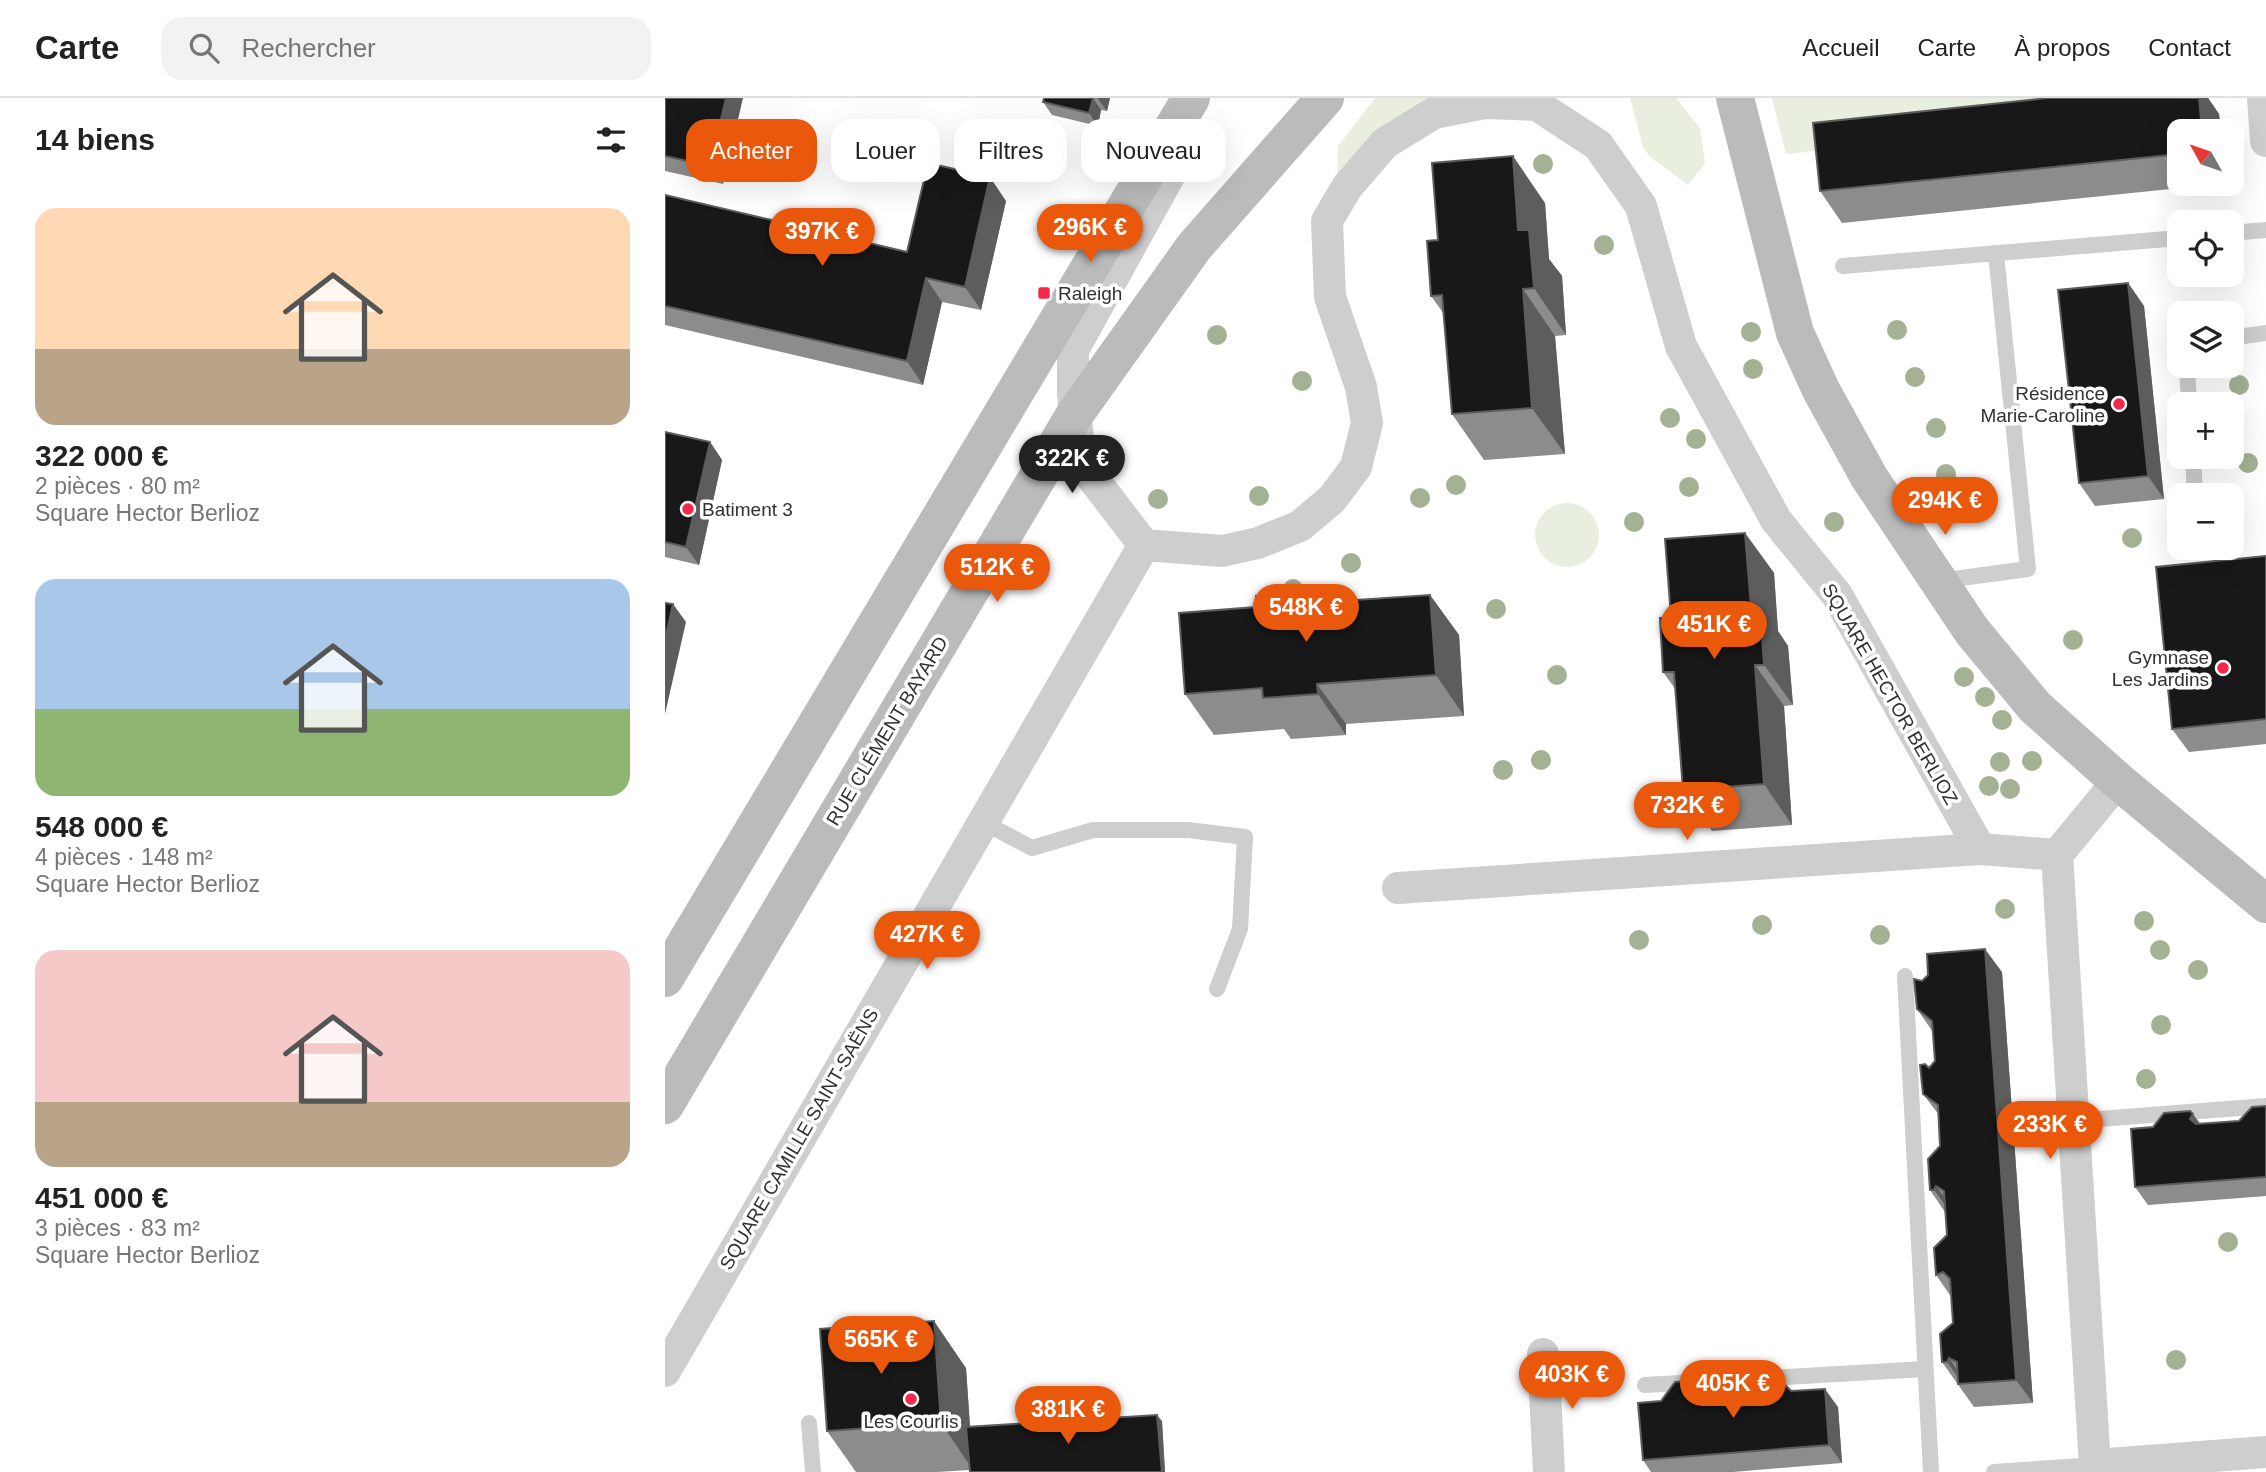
<!DOCTYPE html>
<html lang="fr">
<meta charset="utf-8">
<style>
body{margin:0;font-family:Helvetica,sans-serif;background:#f2f2f2;color:#222;height:100vh;display:flex;flex-direction:column;font-size:26px;white-space:nowrap}
*{box-sizing:border-box;margin:0}
p{font-size:23px;color:#767676}
.icon{flex:none;width:38px;height:38px;fill:none;stroke:currentColor;stroke-width:2;stroke-linecap:round;stroke-linejoin:round}
.map{position:relative;flex:1;overflow:hidden}
.panel{display:flex;flex-direction:column;background:#fff;width:665px}
.panel>*{flex:none}
.top-card{position:absolute;left:21px;top:21px;width:665px;height:63px;display:flex;gap:14px}
.needle{width:46px;rotate:310deg}
.buttons{position:absolute;left:1502px;top:21px;display:grid;gap:14px}
.buttons a{display:grid;place-items:center;width:77px;height:77px;border-radius:14px;background:#fff;box-shadow:0 7px 28px #0002;font-size:35px}
.price{position:absolute;translate:-50% -60px;padding:0 16px;border-radius:24px;background:#ea580c;color:#fff;font-size:23px;line-height:46px;filter:drop-shadow(0 2px 4px #0008)}
.price::after{content:'';position:absolute;left:50%;top:42px;width:21px;height:16px;margin-left:-10px;background:inherit;clip-path:polygon(0 0,100% 0,50% 100%)}
.price.selected{background:#222;color:#fff}
ul{padding:0;list-style:none}
li{display:grid;align-content:center;gap:14px;height:371px;padding:0 35px}
li span{display:grid;place-items:center;height:217px;border-radius:21px;color:#555}
li>.icon{margin-inline-start:auto}
span .icon{width:126px;height:126px;fill:#fffc;stroke-width:1}
li b{font-size:30px}
h2{display:flex;justify-content:space-between;align-items:center;height:84px;padding:0 35px;font-size:30px}
.tag{padding:0 24px;border-radius:21px;background:#fff;box-shadow:0 7px 28px #0002;font-size:24px;line-height:63px}
.tag.selected{background:#ea580c;color:#fff}
header{display:flex;align-items:center;gap:42px;box-sizing:border-box;height:98px;padding:0 35px;background:#fff;border-bottom:2px solid #e0e0e0}
header strong{font-size:33px}
nav{display:flex;gap:38px;margin-inline-start:auto;font-size:24px}
.search{width:490px;height:63px;background:#f2f2f2;display:flex;align-items:center;gap:18px;box-sizing:border-box;padding:0 24px;border-radius:21px;color:#767676;font-size:26px}
main{display:flex;flex:1;min-height:0}
.map>svg:first-child{display:block}
.green{fill:#e9efdf}
.lines{fill:none;stroke-linecap:round;stroke-linejoin:round}
.lane{stroke:#cecece;stroke-width:16}
.street{stroke:#cecece;stroke-width:32}
.secondary{stroke:#bbb;stroke-width:38}
.tree{fill:#a4b193}
.wall{fill:#8c8c8c}
.shaded-wall{fill:#5d5d5d}
.building{fill:#181818;stroke:#5d5d5d;stroke-width:2}
.poi-dot{fill:#f3284a;stroke:#fff;stroke-width:2.5}
.labels{text-anchor:middle;dominant-baseline:central;stroke-width:7;stroke-linejoin:round;paint-order:stroke}
.poi-label{font-size:19px;fill:#313131;stroke:#fff;text-anchor:start}
.street-label{font-size:19px;fill:#313131;stroke:#fff}
</style>
<header>
<strong>Carte</strong>
<div class="search"><svg class="icon" aria-label="search" viewBox="0 0 24 24"><circle cx="10" cy="10" r="6"/><path d="M15 15l6 6"/></svg>Rechercher</div>
<nav><a>Accueil</a><a>Carte</a><a>À propos</a><a>Contact</a></nav>
</header>
<main>
<section class="panel">
<h2>14 biens<svg class="icon" aria-label="filters" viewBox="0 0 24 24"><path d="M4 7h16M4 17h16"/><circle cx="9" cy="7" r="2"/><circle cx="15" cy="17" r="2"/></svg></h2>
<ul>
<li><span style="background:linear-gradient(#ffd9b3 65%,#b9a48a 0)"><svg class="icon" aria-label="home" viewBox="0 0 24 24"><path d="M3 11l9-7 9 7M6 9v11h12V9"/></svg></span><div><b>322 000 €</b><p>2 pièces · 80 m²</p><p>Square Hector Berlioz</p></div></li>
<li><span style="background:linear-gradient(#a9c7e8 60%,#8fb573 0)"><svg class="icon" aria-label="home" viewBox="0 0 24 24"><path d="M3 11l9-7 9 7M6 9v11h12V9"/></svg></span><div><b>548 000 €</b><p>4 pièces · 148 m²</p><p>Square Hector Berlioz</p></div></li>
<li><span style="background:linear-gradient(#f6c9c9 70%,#b9a48a 0)"><svg class="icon" aria-label="home" viewBox="0 0 24 24"><path d="M3 11l9-7 9 7M6 9v11h12V9"/></svg></span><div><b>451 000 €</b><p>3 pièces · 83 m²</p><p>Square Hector Berlioz</p></div></li>
</ul>
</section>
<div class="map">
<svg width="1601" height="1374" viewBox="0 0 1601 1374">
<rect width="100%" height="100%" fill="#fff"/>
<path class="green" d="M 710,0 L 768,0 L 672,88 L 673,48 Z
M 965,0 L 1011,0 L 1035,30 L 1040,66 L 1023,87 L 985,59 L 978,49 Z
M 1107,0 L 1439,0 L 1442,21 L 1121,56 Z
M870 437a32 32 0 1 1 64 0a32 32 0 1 1-64 0Z"/>
<g class="lines">
<path class="lane" d="M 1566,135 L 1601,132
M 1178,168 L 1514,140
M 1566,240 L 1601,235
M 1522,268 L 1524,306
M 1528,359 L 1530,397
M 1274,483 L 1363,471 L 1331,156
M 318,724 L 367,750 L 428,732 L 523,732 L 580,739 L 575,831 L 552,891
M 1240,878 L 1266,1374
M 1408,1023 L 1601,1008
M 980,1287 L 1260,1271
M 144,1325 L 148,1374
M 1329,1374 L 1430,1367"/>
<path class="street" d="M 1598,0 L 1601,43
M 515,19 L 515,58 L 408,252 L 408,296 L 416,365 L 479,447 L 557,453 L 593,445 L 635,428 L 667,401 L 691,369 L 702,325 L 696,289 L 665,199 L 662,123 L 682,89 L 720,45 L 769,15 L 820,5 L 872,7 L 933,47 L 976,108 L 1016,248 L 1111,422 L 1172,497 L 1315,751
M 1392,757 L 1430,1367 L 1601,1354
M 733,790 L 1315,751 L 1392,757 L 1453,683
M 878,1256 L 884,1374
M 0,1273 L 479,447"/>
<path class="secondary" d="M 1070,0 L 1130,235 L 1156,292 L 1204,379 L 1307,533 L 1370,609 L 1453,683 L 1601,806
M 0,880 L 526,0
M 0,1007 L 410,316 L 529,149 L 660,0"/>
</g>
<g class="tree">
<circle cx="878" cy="66" r="10"/>
<circle cx="939" cy="147" r="10"/>
<circle cx="1232" cy="232" r="10"/>
<circle cx="1086" cy="234" r="10"/>
<circle cx="552" cy="237" r="10"/>
<circle cx="1088" cy="271" r="10"/>
<circle cx="1250" cy="279" r="10"/>
<circle cx="637" cy="283" r="10"/>
<circle cx="1574" cy="287" r="10"/>
<circle cx="1005" cy="320" r="10"/>
<circle cx="1271" cy="330" r="10"/>
<circle cx="1031" cy="341" r="10"/>
<circle cx="1583" cy="365" r="10"/>
<circle cx="1281" cy="376" r="10"/>
<circle cx="791" cy="387" r="10"/>
<circle cx="1024" cy="389" r="10"/>
<circle cx="594" cy="398" r="10"/>
<circle cx="755" cy="400" r="10"/>
<circle cx="493" cy="401" r="10"/>
<circle cx="969" cy="424" r="10"/>
<circle cx="1169" cy="424" r="10"/>
<circle cx="1467" cy="440" r="10"/>
<circle cx="686" cy="465" r="10"/>
<circle cx="628" cy="491" r="10"/>
<circle cx="831" cy="511" r="10"/>
<circle cx="1408" cy="542" r="10"/>
<circle cx="892" cy="577" r="10"/>
<circle cx="1299" cy="579" r="10"/>
<circle cx="1320" cy="599" r="10"/>
<circle cx="1337" cy="622" r="10"/>
<circle cx="876" cy="662" r="10"/>
<circle cx="1367" cy="663" r="10"/>
<circle cx="1335" cy="664" r="10"/>
<circle cx="838" cy="672" r="10"/>
<circle cx="1324" cy="688" r="10"/>
<circle cx="1345" cy="691" r="10"/>
<circle cx="1340" cy="811" r="10"/>
<circle cx="1479" cy="823" r="10"/>
<circle cx="1097" cy="827" r="10"/>
<circle cx="1215" cy="837" r="10"/>
<circle cx="974" cy="842" r="10"/>
<circle cx="1495" cy="852" r="10"/>
<circle cx="1533" cy="872" r="10"/>
<circle cx="1496" cy="927" r="10"/>
<circle cx="1481" cy="981" r="10"/>
<circle cx="1563" cy="1144" r="10"/>
<circle cx="1511" cy="1262" r="10"/>
</g>
<path class="wall" d="M 0,0 L 58,86 L 0,73 L 0,75 Z
M 379,0 L 445,0 L 442,13 L 436,12 L 433,28 L 387,17 L 378,4 Z
M 1383,0 L 1543,0 L 1554,16 L 1556,33 L 1514,33 L 1514,86 L 1554,86 L 1177,125 L 1155,93 Z
M 0,97 L 242,154 L 341,103 L 316,212 L 277,204 L 258,287 L 0,227 Z
M 880,105 L 884,161 L 897,178 L 901,237 L 890,238 L 900,356 L 819,362 L 787,316 L 779,216 L 766,198 L 773,142 Z
M 1463,185 L 1479,208 L 1499,401 L 1430,408 L 1414,385 Z
M 0,334 L 45,344 L 57,362 L 34,467 L 0,459 Z
M 1080,435 L 1109,475 L 1113,533 L 1123,548 L 1128,607 L 1119,608 L 1127,727 L 1047,733 L 1018,692 L 1011,592 L 998,574 Z
M 1601,458 L 1601,646 L 1524,654 L 1507,631 Z
M 765,497 L 794,537 L 799,618 L 681,626 L 681,637 L 626,641 L 619,631 L 549,637 L 520,596 L 652,504 Z
M 1337,874 L 1368,1305 L 1309,1309 L 1277,1264 L 1288,1225 L 1287,1200 L 1271,1177 L 1282,1137 L 1280,1114 L 1265,1092 L 1275,1048 L 1274,1017 L 1258,996 L 1264,970 L 1270,963 L 1268,934 L 1252,911 L 1257,883 Z
M 1601,1008 L 1601,1098 L 1483,1107 L 1470,1089 L 1488,1029 L 1574,1023 Z
M 301,1270 L 305,1329 L 497,1323 L 500,1374 L 305,1374 L 304,1372 L 272,1374 L 191,1374 L 162,1333 Z
M 1037,1282 L 1050,1299 L 1084,1296 L 1088,1291 L 1084,1286 L 1126,1293 L 1173,1309 L 1177,1365 L 1068,1374 L 986,1374 L 978,1362 L 996,1303 Z"/>
<path class="shaded-wall" d="M 61,0 L 78,0 L 58,86 L 45,68 Z
M 428,0 L 436,12 L 433,28 L 424,15 Z
M 433,0 L 445,0 L 442,13 L 433,1 Z
M 1534,0 L 1543,0 L 1554,16 L 1556,33 L 1537,33 Z
M 848,58 L 880,105 L 884,161 L 897,178 L 901,237 L 869,190 L 853,132 Z
M 325,79 L 341,103 L 316,212 L 300,189 Z
M 261,180 L 277,204 L 258,287 L 242,263 Z
M 1463,185 L 1479,208 L 1499,401 L 1483,378 Z
M 858,191 L 890,238 L 900,356 L 867,310 Z
M 45,344 L 57,362 L 34,467 L 21,449 Z
M 1080,435 L 1109,475 L 1113,533 L 1123,548 L 1128,607 L 1099,567 L 1086,509 Z
M 645,494 L 674,535 L 646,505 Z
M 765,497 L 794,537 L 799,618 L 771,577 Z
M 8,506 L 21,524 L 0,616 L 0,542 Z
M 1090,567 L 1119,608 L 1127,727 L 1099,686 Z
M 652,586 L 681,626 L 681,637 L 653,596 Z
M 1320,851 L 1337,874 L 1368,1305 L 1351,1282 Z
M 1528,1016 L 1541,1034 L 1538,1039 L 1525,1021 Z
M 1271,1088 L 1288,1111 L 1286,1115 L 1269,1092 Z
M 269,1223 L 301,1270 L 308,1372 L 276,1325 Z
M 1284,1260 L 1300,1284 L 1298,1286 L 1282,1264 Z
M 1037,1282 L 1050,1300 L 1050,1309 L 1035,1294 Z
M 1160,1291 L 1173,1309 L 1177,1365 L 1164,1347 Z
M 492,1317 L 497,1323 L 500,1374 L 497,1374 Z"/>
<path class="building" d="M 0,0 L 61,0 L 45,68 L 0,58 Z
M 379,0 L 428,0 L 424,15 L 378,4 Z
M 1383,0 L 1534,0 L 1537,33 L 1514,33 L 1514,56 L 1155,93 L 1148,25 Z
M 848,58 L 853,132 L 864,132 L 869,190 L 858,191 L 867,310 L 787,316 L 777,197 L 766,198 L 762,143 L 773,142 L 767,65 Z
M 263,65 L 325,79 L 300,189 L 261,180 L 242,263 L 0,208 L 0,97 L 242,154 Z
M 1463,185 L 1483,378 L 1414,385 L 1393,192 Z
M 0,334 L 45,344 L 21,449 L 0,444 Z
M 1080,435 L 1086,509 L 1095,508 L 1099,567 L 1090,567 L 1099,686 L 1018,692 L 1009,574 L 998,574 L 995,520 L 1006,519 L 1000,441 Z
M 1601,458 L 1601,621 L 1507,631 L 1491,469 Z
M 645,494 L 646,505 L 765,497 L 771,577 L 652,586 L 653,596 L 598,600 L 597,590 L 520,596 L 514,515 L 591,509 L 591,498 Z
M 0,505 L 8,506 L 0,542 Z
M 1320,851 L 1351,1282 L 1293,1286 L 1292,1264 L 1284,1260 L 1282,1264 L 1277,1264 L 1275,1236 L 1288,1225 L 1285,1181 L 1278,1174 L 1271,1177 L 1269,1150 L 1282,1137 L 1279,1093 L 1271,1088 L 1269,1092 L 1265,1092 L 1263,1061 L 1275,1048 L 1273,1007 L 1258,996 L 1255,967 L 1260,966 L 1264,970 L 1270,963 L 1267,923 L 1252,911 L 1249,881 L 1257,883 L 1263,877 L 1262,856 Z
M 1601,1008 L 1601,1079 L 1470,1089 L 1466,1031 L 1488,1029 L 1499,1015 L 1525,1013 L 1528,1016 L 1525,1021 L 1531,1026 L 1574,1023 L 1587,1009 Z
M 269,1223 L 276,1325 L 162,1333 L 155,1231 Z
M 1110,1277 L 1126,1293 L 1160,1291 L 1164,1347 L 978,1362 L 973,1305 L 996,1303 L 1010,1284 L 1037,1282 L 1038,1291 L 1035,1294 L 1042,1300 L 1084,1296 L 1089,1290 L 1084,1286 L 1084,1278 Z
M 492,1317 L 497,1374 L 305,1374 L 301,1329 Z"/>
<g class="poi-dot">
<rect x="372" y="188" width="14" height="14" rx="3.5"/>
<circle cx="1454" cy="306" r="7"/>
<circle cx="23" cy="411" r="7"/>
<circle cx="1558" cy="570" r="7"/>
<circle cx="246" cy="1301" r="7"/>
</g>
<g class="labels">
<g class="poi-label">
<text x="393" y="195">Raleigh</text>
<text x="1440" y="295" text-anchor="end">Résidence<tspan x="1440" dy="22">Marie-Caroline</tspan></text>
<text x="37" y="411">Batiment 3</text>
<text x="1544" y="559" text-anchor="end">Gymnase<tspan x="1544" dy="22">Les Jardins</tspan></text>
<text x="246" y="1323" text-anchor="middle">Les Courlis</text>
</g>
<g class="street-label">
<text transform="translate(1225 596) rotate(60)">SQUARE HECTOR BERLIOZ</text>
<text transform="translate(222 633) rotate(-59)">RUE CLÉMENT BAYARD</text>
<text transform="translate(134 1041) rotate(-60)">SQUARE CAMILLE SAINT-SAËNS</text>
</g>
</g>
</svg>
<div class="buttons">
<a><svg class="needle" viewBox="-14 -14 28 28"><path d="M0-13l5 13h-10z" fill="#e53935"/><path d="M0 13l5-13h-10z" fill="#767676"/></svg></a>
<a><svg class="icon" aria-label="locate" viewBox="0 0 24 24"><circle cx="12" cy="12" r="6"/><path d="M12 2v4M12 18v4M2 12h4M18 12h4"/></svg></a>
<a><svg class="icon" aria-label="layers" viewBox="0 0 24 24"><path d="M12 4l9 5-9 5-9-5zM3 14l9 5 9-5"/></svg></a>
<a>+</a>
<a>−</a>
</div>
<b class="price" style="left:425px;top:166px">296K €</b>
<b class="price" style="left:157px;top:170px">397K €</b>
<b class="price selected" style="left:407px;top:397px">322K €</b>
<b class="price" style="left:1280px;top:439px">294K €</b>
<b class="price" style="left:332px;top:506px">512K €</b>
<b class="price" style="left:641px;top:546px">548K €</b>
<b class="price" style="left:1049px;top:563px">451K €</b>
<b class="price" style="left:1022px;top:744px">732K €</b>
<b class="price" style="left:262px;top:873px">427K €</b>
<b class="price" style="left:1385px;top:1063px">233K €</b>
<b class="price" style="left:216px;top:1278px">565K €</b>
<b class="price" style="left:907px;top:1313px">403K €</b>
<b class="price" style="left:1068px;top:1322px">405K €</b>
<b class="price" style="left:403px;top:1348px">381K €</b>
<div class="top-card">
<a class="tag selected">Acheter</a>
<a class="tag">Louer</a>
<a class="tag">Filtres</a>
<a class="tag">Nouveau</a>
</div>
</div>
</main>
